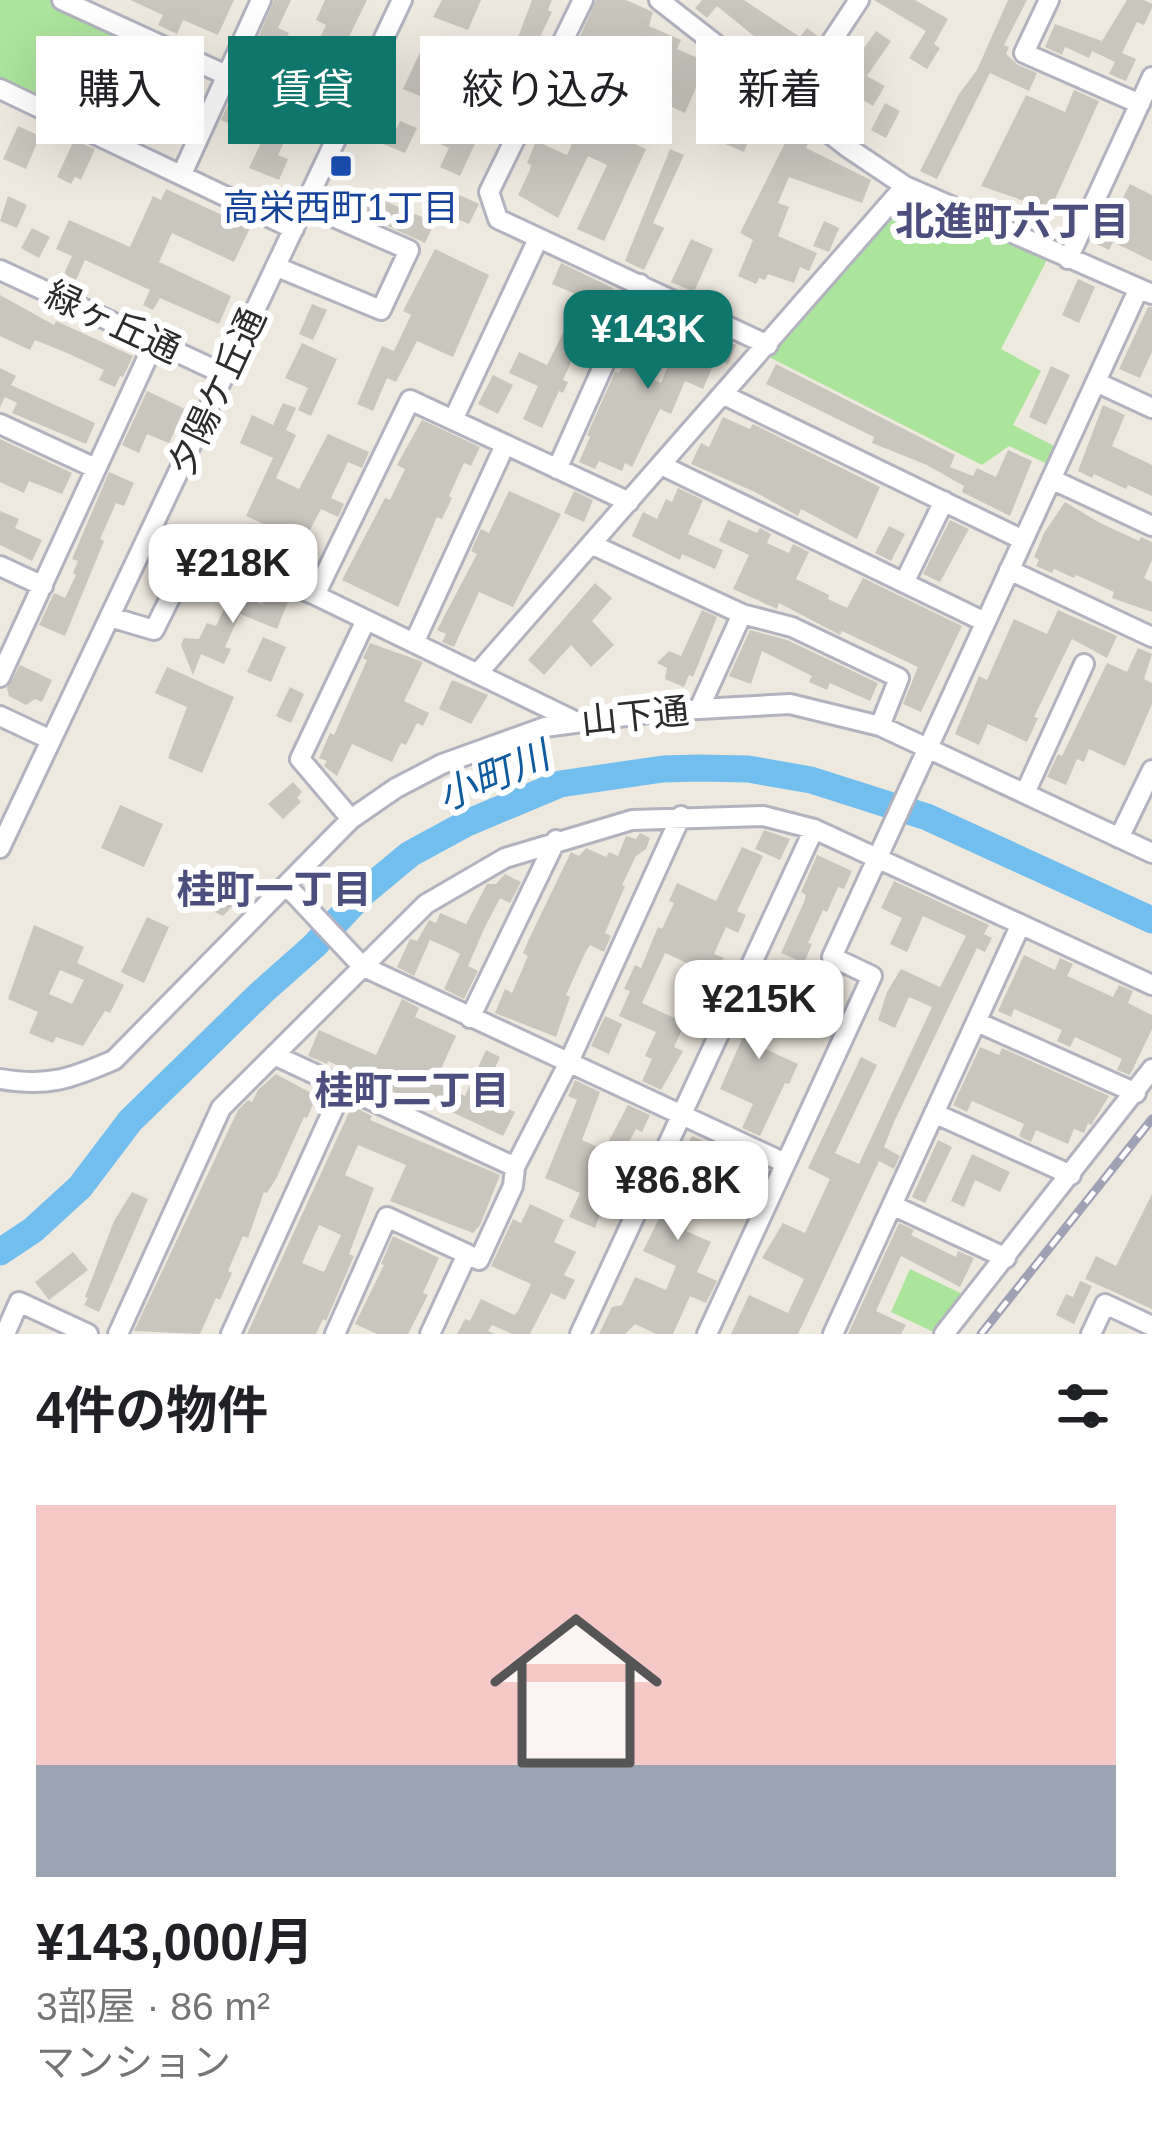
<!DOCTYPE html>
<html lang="ja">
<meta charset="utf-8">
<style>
body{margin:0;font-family:Helvetica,"Noto Sans JP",sans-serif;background:#f6f6f6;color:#202124;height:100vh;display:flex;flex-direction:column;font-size:45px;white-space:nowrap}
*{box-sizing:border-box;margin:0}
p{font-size:39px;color:#757577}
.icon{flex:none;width:66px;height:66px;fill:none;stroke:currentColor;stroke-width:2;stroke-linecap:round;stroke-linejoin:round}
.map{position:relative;height:1334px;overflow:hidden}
.sheet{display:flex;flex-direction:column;background:#fff;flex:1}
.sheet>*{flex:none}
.banner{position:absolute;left:36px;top:36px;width:1080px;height:108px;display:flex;gap:24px}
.price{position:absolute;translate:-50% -102px;padding:0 27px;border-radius:24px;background:#fff;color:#222;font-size:39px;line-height:78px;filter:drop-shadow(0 3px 6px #0008)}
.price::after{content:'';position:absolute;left:50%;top:72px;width:36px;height:27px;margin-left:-18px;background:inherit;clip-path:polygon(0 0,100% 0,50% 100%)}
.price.on{background:#0f766e;color:#fff}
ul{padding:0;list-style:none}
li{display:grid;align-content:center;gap:24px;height:636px;padding:0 36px}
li+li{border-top:3px solid #e0e0e0}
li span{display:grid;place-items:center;height:372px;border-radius:0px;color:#555}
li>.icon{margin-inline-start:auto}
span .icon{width:216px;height:216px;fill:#fffc;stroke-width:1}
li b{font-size:51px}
h2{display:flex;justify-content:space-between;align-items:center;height:144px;padding:0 36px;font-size:51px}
.chip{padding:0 42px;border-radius:0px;background:#fff;box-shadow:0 12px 48px #0002;font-size:42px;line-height:108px}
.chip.on{background:#0f766e;color:#fff}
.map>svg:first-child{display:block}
.green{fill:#abe49b}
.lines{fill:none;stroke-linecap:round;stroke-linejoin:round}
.river{stroke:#72beef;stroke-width:27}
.building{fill:#c9c6be;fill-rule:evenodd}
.minor-casing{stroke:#b2b3bf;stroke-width:24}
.minor{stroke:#fff;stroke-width:18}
.rail-casing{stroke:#a1a1b6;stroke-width:9}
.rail{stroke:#fff;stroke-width:4.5;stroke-dasharray:14;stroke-linecap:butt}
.transit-dot{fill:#1a4fb4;stroke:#fff;stroke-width:4.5}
.labels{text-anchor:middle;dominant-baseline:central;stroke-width:12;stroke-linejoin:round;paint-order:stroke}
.transit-label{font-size:36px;fill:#164399;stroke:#fff}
.street-label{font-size:36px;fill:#2c2c2c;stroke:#fff}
.neighbourhood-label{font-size:39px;font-weight:bold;fill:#4c4f7d;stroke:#fff}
.water-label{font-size:39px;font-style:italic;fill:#0e5b9f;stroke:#fff}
</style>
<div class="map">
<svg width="1152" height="1334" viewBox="0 0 1152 1334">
<rect width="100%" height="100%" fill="#eee9df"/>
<path class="green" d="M 0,0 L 62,0 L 140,36 L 94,133 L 0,89 Z
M 905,186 L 1051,252 L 1001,349 L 1041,371 L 1013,425 L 1064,451 L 1056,468 L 1009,446 L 982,465 L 761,353 Z
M 910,1269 L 973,1299 L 938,1334 L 891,1312 Z"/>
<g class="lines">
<path class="river" d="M 0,1252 L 33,1230 L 80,1187 L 130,1121 L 261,993 L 314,946 L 363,893 L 410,854 L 467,823 L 560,784 L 663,769 L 698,768 L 748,769 L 811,780 L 927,817 L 1152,920"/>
</g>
<path class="building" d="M 130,0 L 234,0 L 218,35 L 183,20 L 177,34 L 158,25 L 163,15 Z
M 274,0 L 291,0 L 278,28 L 289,33 L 279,54 L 318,71 L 294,134 L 289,132 L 278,155 L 288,159 L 279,180 L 249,168 L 290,82 L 248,62 Z
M 325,0 L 367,0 L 344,47 L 321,36 L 326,25 L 316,20 Z
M 442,0 L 481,0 L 468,30 L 433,17 Z
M 532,0 L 552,0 L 548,10 L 552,12 L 512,96 L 491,87 L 502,62 L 508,64 Z
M 596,0 L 626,0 L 653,12 L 649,26 L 681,40 L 677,49 L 707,62 L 685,113 L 589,69 L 585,77 L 582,76 L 567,109 L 551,103 Z
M 702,0 L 744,0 L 800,37 L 807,28 L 819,37 L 789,75 L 777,64 L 782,59 L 717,6 L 707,18 L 695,8 Z
M 874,0 L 915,0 L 948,19 L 934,44 L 940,48 L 927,69 L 909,58 L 926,31 Z
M 1008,0 L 1027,0 L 1004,45 L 1009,47 L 1006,54 L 1018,65 L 1037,73 L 1029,91 L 990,73 L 937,179 L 920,171 L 959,94 L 977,70 Z
M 1127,0 L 1144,0 L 1152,4 L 1152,8 L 1144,25 L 1137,22 L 1122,53 L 1136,59 L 1126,81 L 1109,74 L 1115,62 L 1092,51 L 1089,58 L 1065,47 L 1062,55 L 1045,47 L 1055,24 L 1102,41 Z
M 876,31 L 891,41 L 867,76 L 885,86 L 873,106 L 845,89 L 830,109 L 813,95 L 847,43 L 861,52 Z
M 426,39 L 469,59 L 460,80 L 444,73 L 432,101 L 403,89 Z
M 146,53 L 170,64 L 158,88 L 154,86 L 146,102 L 141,99 L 131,121 L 113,113 Z
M 236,87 L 256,96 L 241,129 L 221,120 Z
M 1074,90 L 1099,101 L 1044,224 L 1022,214 L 1027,202 L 981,186 L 1026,95 L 1065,112 Z
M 745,95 L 763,102 L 744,152 L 725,144 Z
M 885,103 L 900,111 L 886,138 L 871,130 Z
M 465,113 L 485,122 L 460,176 L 440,167 L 449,148 L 420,135 L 428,117 L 457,130 Z
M 585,115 L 626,133 L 624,139 L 646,149 L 604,241 L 577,229 L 607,165 L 588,156 L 558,218 L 518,195 L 530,170 L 531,165 L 527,163 L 536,141 L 567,155 Z
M 400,121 L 417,128 L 405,153 L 368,138 L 373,126 L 393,135 Z
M 18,126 L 40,136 L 26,169 L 3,159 Z
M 793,127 L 811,136 L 806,148 L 871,180 L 862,203 L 789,177 L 778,203 L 789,207 L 778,236 L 817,253 L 809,271 L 800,267 L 794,283 L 768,274 L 765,280 L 759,278 L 756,284 L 738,276 L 753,240 L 740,233 Z
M 74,140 L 95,149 L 81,180 L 75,177 L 71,184 L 57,177 Z
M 670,149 L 684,155 L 653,223 L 664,228 L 644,270 L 625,261 Z
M 1130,184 L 1152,195 L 1152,261 L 1113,242 L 1109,250 L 1092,242 L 1108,205 L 1117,209 Z
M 166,189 L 250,228 L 234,262 L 172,233 L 159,262 L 231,296 L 219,324 L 160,298 L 153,310 L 143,305 L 150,290 L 85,260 L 76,280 L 64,274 L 72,256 L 56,249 L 69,220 L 130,247 L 153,196 L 161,200 Z
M 369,194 L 422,217 L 424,212 L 437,218 L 425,243 L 352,210 L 356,200 L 361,196 L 367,199 Z
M 457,194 L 479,204 L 469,224 L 443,213 Z
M 8,196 L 27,205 L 17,228 L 0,221 Z
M 824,221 L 839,228 L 829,252 L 813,246 Z
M 32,228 L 50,237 L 39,258 L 21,248 Z
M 691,239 L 713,249 L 694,292 L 671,282 Z
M 435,249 L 489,275 L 453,357 L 417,341 L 396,382 L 387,378 L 373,411 L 357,404 L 382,346 L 394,351 L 411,315 L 403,311 Z
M 561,263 L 613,288 L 605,306 L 599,304 L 595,309 L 563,380 L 568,382 L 563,393 L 559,391 L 542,428 L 523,419 L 538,386 L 509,373 L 519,352 L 547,365 L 560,339 L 580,296 L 552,284 Z
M 1078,279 L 1095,287 L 1079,323 L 1062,315 Z
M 0,295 L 54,325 L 56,321 L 133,356 L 123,377 L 120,376 L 115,387 L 99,380 L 104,370 L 67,353 L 35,340 L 30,350 L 0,336 Z
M 312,304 L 327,310 L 313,340 L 299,334 Z
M 647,306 L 663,314 L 638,373 L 661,383 L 685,325 L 736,345 L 728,364 L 716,359 L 703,389 L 685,381 L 671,414 L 660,409 L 632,467 L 625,463 L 622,471 L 599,461 L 595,469 L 579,462 L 590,437 L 587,435 L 615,372 L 619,373 L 623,366 Z
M 1148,307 L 1152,307 L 1152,352 L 1140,378 L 1119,369 Z
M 302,343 L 337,359 L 311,416 L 298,410 L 308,388 L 285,378 Z
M 776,364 L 955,455 L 950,467 L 973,476 L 977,468 L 996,477 L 1008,450 L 1032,461 L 1010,516 L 962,492 L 964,486 L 927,465 L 872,443 L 874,437 L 766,384 Z
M 1051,366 L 1070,375 L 1046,425 L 1029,417 Z
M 0,368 L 16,376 L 11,385 L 95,423 L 86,444 L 12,413 L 17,403 L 5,397 L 0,407 Z
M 493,375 L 513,385 L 498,414 L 478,404 Z
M 147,391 L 185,409 L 169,443 L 147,434 L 139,453 L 122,445 Z
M 283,403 L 296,408 L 286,430 L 296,435 L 276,478 L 299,489 L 328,434 L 369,452 L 362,468 L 348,462 L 331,498 L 344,504 L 338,517 L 321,509 L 303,543 L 295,539 L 286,557 L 268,548 L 277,530 L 246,516 L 273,458 L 240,443 L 252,415 L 273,425 Z
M 1103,405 L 1125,415 L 1112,446 L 1152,465 L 1152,496 L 1128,485 L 1126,489 L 1094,474 L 1092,478 L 1078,471 Z
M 723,417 L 750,429 L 753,424 L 880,487 L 857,539 L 801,509 L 798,516 L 755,492 L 691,464 L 701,443 L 709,447 Z
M 422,420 L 480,447 L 471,466 L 464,463 L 449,496 L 452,498 L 442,519 L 437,517 L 398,607 L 342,580 L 385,498 L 390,500 L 405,469 L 397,465 Z
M 0,439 L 72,473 L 62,494 L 29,481 L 24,493 L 0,482 Z
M 109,472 L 134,483 L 124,506 L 116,503 L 100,539 L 104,541 L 65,636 L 39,625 L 54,593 L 65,598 L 76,575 L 73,573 L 78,561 L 72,559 Z
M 678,488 L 703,500 L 688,534 L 723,550 L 715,569 L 682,554 L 680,560 L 632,536 L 643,512 L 657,519 L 666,499 L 672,502 Z
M 509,491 L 561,514 L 513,607 L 479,592 L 454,647 L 442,642 L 446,634 L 437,630 L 477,554 L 471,551 L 481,529 L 489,533 Z
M 574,491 L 593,500 L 584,522 L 564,513 Z
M 1065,502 L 1100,523 L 1139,541 L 1141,537 L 1152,542 L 1152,560 L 1144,578 L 1152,582 L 1152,612 L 1112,598 L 1114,592 L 1076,575 L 1074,578 L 1054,569 L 1052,573 L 1036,566 L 1039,560 L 1034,557 L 1044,533 Z
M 0,511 L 19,519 L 15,528 L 42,540 L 32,561 L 0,545 Z
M 728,520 L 757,533 L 760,528 L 771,534 L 767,543 L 789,553 L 793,544 L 809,552 L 796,579 L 829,595 L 828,599 L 847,608 L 863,578 L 962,626 L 921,712 L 903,704 L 918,667 L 842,631 L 840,635 L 779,603 L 777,609 L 733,589 L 749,555 L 719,541 Z
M 950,520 L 969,529 L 940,582 L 923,574 Z
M 889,526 L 905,534 L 891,561 L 875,553 Z
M 595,583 L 612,598 L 592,621 L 614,645 L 591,667 L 571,645 L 544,675 L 528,660 Z
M 268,590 L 289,599 L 277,629 L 240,614 L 225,647 L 231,649 L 224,664 L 201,654 L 193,675 L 181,645 L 184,638 L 199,639 L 207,623 L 216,626 L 232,591 L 262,604 Z
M 702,610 L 717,617 L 693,677 L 689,675 L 684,687 L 665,679 L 667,668 L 657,663 L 669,651 L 681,656 Z
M 1058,610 L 1117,636 L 1107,658 L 1072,639 L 1034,717 L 1038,718 L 1027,742 L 988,724 L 979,745 L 955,734 L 979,676 L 987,680 L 1014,619 L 1047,634 Z
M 750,630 L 787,640 L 878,683 L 870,701 L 830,683 L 827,690 L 809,682 L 812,676 L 762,651 L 751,684 L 729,676 Z
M 263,637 L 286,647 L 271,682 L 247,672 Z
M 370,643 L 423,662 L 404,701 L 429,713 L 423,726 L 417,723 L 406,745 L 401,743 L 392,762 L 352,744 L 337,776 L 324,766 L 327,761 L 319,758 L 330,733 L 334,735 L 367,660 L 363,658 Z
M 1138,648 L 1152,654 L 1144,679 L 1152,683 L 1152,704 L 1125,766 L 1089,749 L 1084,762 L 1077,759 L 1066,785 L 1047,777 L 1058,754 L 1062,756 L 1107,663 L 1127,672 Z
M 20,665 L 52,680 L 42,702 L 35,699 L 26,705 L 9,696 L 7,688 Z
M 167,667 L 234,697 L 202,773 L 168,758 L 187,707 L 155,693 Z
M 452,680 L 488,695 L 471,724 L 439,709 Z
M 290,687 L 304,694 L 291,723 L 276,716 Z
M 293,782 L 302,792 L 297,798 L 301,802 L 283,819 L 268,804 Z
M 120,805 L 163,824 L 144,867 L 101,848 Z
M 764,830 L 790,839 L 780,860 L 755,849 Z
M 640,833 L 650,838 L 646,849 L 636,856 L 622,885 L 625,886 L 605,933 L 611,936 L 604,952 L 590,945 L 585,953 L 566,995 L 570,997 L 556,1037 L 495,1013 L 505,989 L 512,993 L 528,956 L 523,953 L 530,937 L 571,852 L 579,856 L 586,848 L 606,857 L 609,852 L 618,856 L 626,836 L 636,839 Z
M 742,847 L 763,856 L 737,911 L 746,915 L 738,933 L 726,927 L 714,954 L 724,958 L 702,1000 L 676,989 L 687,963 L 665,953 L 642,1003 L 685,1023 L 674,1047 L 683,1051 L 661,1090 L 642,1081 L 652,1059 L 645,1056 L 656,1032 L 619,1016 L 630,991 L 624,989 L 635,965 L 641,968 L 658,927 L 662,929 L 674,903 L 669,901 L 677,883 L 716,901 Z
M 817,855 L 852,871 L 844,889 L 838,887 L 827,912 L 823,910 L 808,943 L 812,944 L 804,963 L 781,953 L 804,902 L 806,895 L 801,892 Z
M 505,874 L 521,882 L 510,903 L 500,898 L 484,929 L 468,966 L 478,971 L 464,999 L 444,989 L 460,954 L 453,950 L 430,940 L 414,976 L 397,967 L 410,939 L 417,941 L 429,920 L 436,923 L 440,913 L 466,924 L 487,884 L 496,884 Z
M 894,881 L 989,925 L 984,934 L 992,938 L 985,952 L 977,948 L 894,1122 L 884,1147 L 900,1156 L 894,1169 L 879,1161 L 798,1334 L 731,1334 L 749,1295 L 788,1313 L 804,1279 L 762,1258 L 783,1223 L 805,1233 L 830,1179 L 808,1168 L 861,1057 L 877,1065 L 835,1153 L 859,1164 L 932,1007 L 909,997 L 895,1028 L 878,1020 L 887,992 L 901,969 L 940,987 L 966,936 L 923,916 L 907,952 L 890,944 L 902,918 L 881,908 Z
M 205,885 L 238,900 L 223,916 L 199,905 L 182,910 L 177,893 Z
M 147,917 L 169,927 L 144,983 L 121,972 Z
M 34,925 L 84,947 L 77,963 L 124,985 L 110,1013 L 105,1011 L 83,1046 L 56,1037 L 53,1043 L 29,1033 L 38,1012 L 8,999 ZM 60,970 L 84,980 L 72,1004 L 49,994 Z
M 1024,955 L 1055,970 L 1060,958 L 1073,964 L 1067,976 L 1113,997 L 1119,985 L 1133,991 L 1128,1003 L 1152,1015 L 1152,1029 L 1130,1075 L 1117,1070 L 1122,1059 L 1075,1037 L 1070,1047 L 1057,1041 L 1062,1030 L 1014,1009 L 1011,1017 L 998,1011 Z
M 819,965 L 837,974 L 824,1001 L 806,992 Z
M 768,979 L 787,986 L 761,1047 L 798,1064 L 789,1084 L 785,1083 L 760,1136 L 742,1128 L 753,1104 L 720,1089 L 749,1023 L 741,1019 L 747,1006 L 751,1008 L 754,1002 L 758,1004 Z
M 402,999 L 419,1008 L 415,1017 L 456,1036 L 435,1082 L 465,1096 L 486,1050 L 500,1057 L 482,1096 L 515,1112 L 503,1136 L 422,1098 L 419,1104 L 328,1061 L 327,1064 L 308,1056 L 319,1030 L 376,1055 Z
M 605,1016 L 622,1024 L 609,1054 L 591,1046 Z
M 980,1047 L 999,1055 L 1002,1048 L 1109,1096 L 1091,1125 L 1088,1123 L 1084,1133 L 1074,1129 L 1068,1144 L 1036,1130 L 1031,1142 L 1019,1136 L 1024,1124 L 972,1101 L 967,1112 L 953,1105 Z
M 276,1074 L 311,1093 L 313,1088 L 326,1094 L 323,1100 L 316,1097 L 307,1118 L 304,1117 L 276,1179 L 267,1193 L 264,1192 L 248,1238 L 243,1236 L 228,1271 L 232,1273 L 220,1300 L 216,1298 L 200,1334 L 134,1331 L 238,1110 L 248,1100 L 252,1102 L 258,1090 Z
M 575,1080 L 600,1092 L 582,1140 L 604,1150 L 628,1105 L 650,1115 L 642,1132 L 636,1129 L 625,1149 L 595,1228 L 569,1217 L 580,1193 L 545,1178 L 577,1100 L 568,1096 Z
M 352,1106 L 372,1116 L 370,1120 L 500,1175 L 480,1225 L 473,1233 L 390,1201 L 406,1165 L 358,1145 L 345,1175 L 374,1188 L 349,1254 L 354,1256 L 326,1321 L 323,1319 L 316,1334 L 247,1334 ZM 319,1225 L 341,1235 L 324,1272 L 302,1263 Z
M 692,1136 L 749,1161 L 732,1194 L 708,1183 L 686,1231 L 711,1242 L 697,1272 L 717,1281 L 706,1303 L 690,1296 L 673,1334 L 656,1334 L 635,1324 L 625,1334 L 599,1334 L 612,1307 L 622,1305 L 635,1277 L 666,1290 L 676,1266 L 643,1251 L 666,1204 L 657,1199 Z
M 938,1140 L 952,1147 L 925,1203 L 912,1197 Z
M 972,1154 L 1010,1172 L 1000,1192 L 975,1180 L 964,1207 L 951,1201 Z
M 132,1192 L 148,1199 L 99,1312 L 84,1305 L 88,1298 L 85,1297 L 114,1221 Z
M 1152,1194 L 1152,1309 L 1085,1279 L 1096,1256 L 1116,1266 Z
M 530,1204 L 564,1220 L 554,1242 L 576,1252 L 564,1275 L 575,1280 L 565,1300 L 551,1293 L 530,1334 L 512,1334 L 492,1325 L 488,1331 L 495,1334 L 457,1334 L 465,1319 L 470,1321 L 481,1299 L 514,1315 L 518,1311 L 531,1284 L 491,1266 L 513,1219 L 521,1223 Z
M 899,1223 L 914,1230 L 911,1235 L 956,1257 L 958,1251 L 974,1258 L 960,1287 L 901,1256 L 876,1311 L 906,1325 L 901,1334 L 848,1334 Z
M 393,1236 L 439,1258 L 423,1293 L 428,1295 L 408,1334 L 377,1334 L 355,1324 L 384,1265 L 381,1264 Z
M 73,1252 L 88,1270 L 49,1300 L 35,1282 Z
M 1080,1281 L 1092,1286 L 1074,1324 L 1056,1315 L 1066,1294 L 1073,1297 Z"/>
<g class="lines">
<defs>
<path id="minor" d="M 62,0 L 226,75
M 583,0 L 489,192 L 498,219 L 768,345
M 659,0 L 847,147 L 905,186 L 1152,294
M 1049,0 L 1024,53 L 1140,104
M 0,89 L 294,229
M 791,103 L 859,0
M 182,174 L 261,0
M 1068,259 L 1152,77
M 277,267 L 381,310 L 409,250 L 306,205
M 0,270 L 226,375
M 1096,382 L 1152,408
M 724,395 L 1023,540
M 453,420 L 538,239
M 0,424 L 95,468
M 661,465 L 985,622
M 557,469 L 640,284
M 1051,479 L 1152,526
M 593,545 L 742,614 L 699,709
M 0,566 L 43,586
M 1009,570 L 1152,637
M 904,583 L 944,501
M 315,595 L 410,400 L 629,502
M 742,614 L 792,627 L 899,678 L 880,726
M 110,617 L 154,630 L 183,572 L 202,561 L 227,557 L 315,595 L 577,722
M 414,643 L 505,445
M 478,673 L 905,186
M 0,677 L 155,341
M 0,716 L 51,740
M 1025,793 L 1084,664
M 351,819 L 300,759 L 366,620
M 1119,838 L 1152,770
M 0,848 L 402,0
M 286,885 L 362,966 L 785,1163
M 470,1018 L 556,840
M 977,1022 L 1136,1093
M 274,1055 L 515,1167
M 0,1079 C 48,1087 70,1079 114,1060 L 351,819 L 396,788 L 442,764 L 545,727 L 663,711 L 790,704 L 880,726 L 1152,853
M 934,1113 L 1071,1175
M 892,1205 L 1006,1258
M 5,1334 L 19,1302 L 88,1334
M 118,1334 L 221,1108 L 426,904 L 505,858 L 632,820 L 763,816 L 814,829 L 1152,985
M 231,1334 L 343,1088
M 335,1334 L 387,1217 L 467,1254
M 430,1334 L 467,1254 L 479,1260 L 513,1186 L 515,1167 L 568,1064 L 681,816
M 580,1334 L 814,829
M 707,1334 L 872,976 L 832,957 L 1138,290
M 833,1334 L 1020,926
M 944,1334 L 1152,1069
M 1091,1334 L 1105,1304 L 1152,1326"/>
</defs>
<use href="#minor" class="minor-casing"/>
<use href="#minor" class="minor"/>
<defs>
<path id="rail" d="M 981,1334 L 1152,1119"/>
</defs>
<use href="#rail" class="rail-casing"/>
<use href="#rail" class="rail"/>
</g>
<rect class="transit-dot" x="329" y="154" width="24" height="24" rx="6"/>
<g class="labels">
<g class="transit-label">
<text x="341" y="207">高栄西町1丁目</text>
</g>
<g class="street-label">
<text transform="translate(113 322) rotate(25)">緑ヶ丘通</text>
<text transform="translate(217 392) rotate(-65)">夕陽ケ丘通</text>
<text transform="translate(635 716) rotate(-6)">山下通</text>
</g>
<g class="neighbourhood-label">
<text x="1012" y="221">北進町六丁目</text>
<text x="274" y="889">桂町一丁目</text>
<text x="412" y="1090">桂町二丁目</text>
</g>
<g class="water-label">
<text transform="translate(493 776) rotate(-23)">小町川</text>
</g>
</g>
</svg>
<b class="price on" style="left:648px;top:392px">¥143K</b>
<b class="price" style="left:233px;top:626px">¥218K</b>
<b class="price" style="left:759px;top:1062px">¥215K</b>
<b class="price" style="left:678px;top:1243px">¥86.8K</b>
<div class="banner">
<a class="chip">購入</a>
<a class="chip on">賃貸</a>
<a class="chip">絞り込み</a>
<a class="chip">新着</a>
</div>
</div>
<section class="sheet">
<h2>4件の物件<svg class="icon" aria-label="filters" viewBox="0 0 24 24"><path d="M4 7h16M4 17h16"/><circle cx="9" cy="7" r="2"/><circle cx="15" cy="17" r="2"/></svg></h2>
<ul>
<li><span style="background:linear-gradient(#f6c9c9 70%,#9aa5b1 0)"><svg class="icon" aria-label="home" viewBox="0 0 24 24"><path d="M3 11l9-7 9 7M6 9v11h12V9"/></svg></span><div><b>¥143,000/月</b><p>3部屋 · 86 m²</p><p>マンション</p></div></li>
</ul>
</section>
